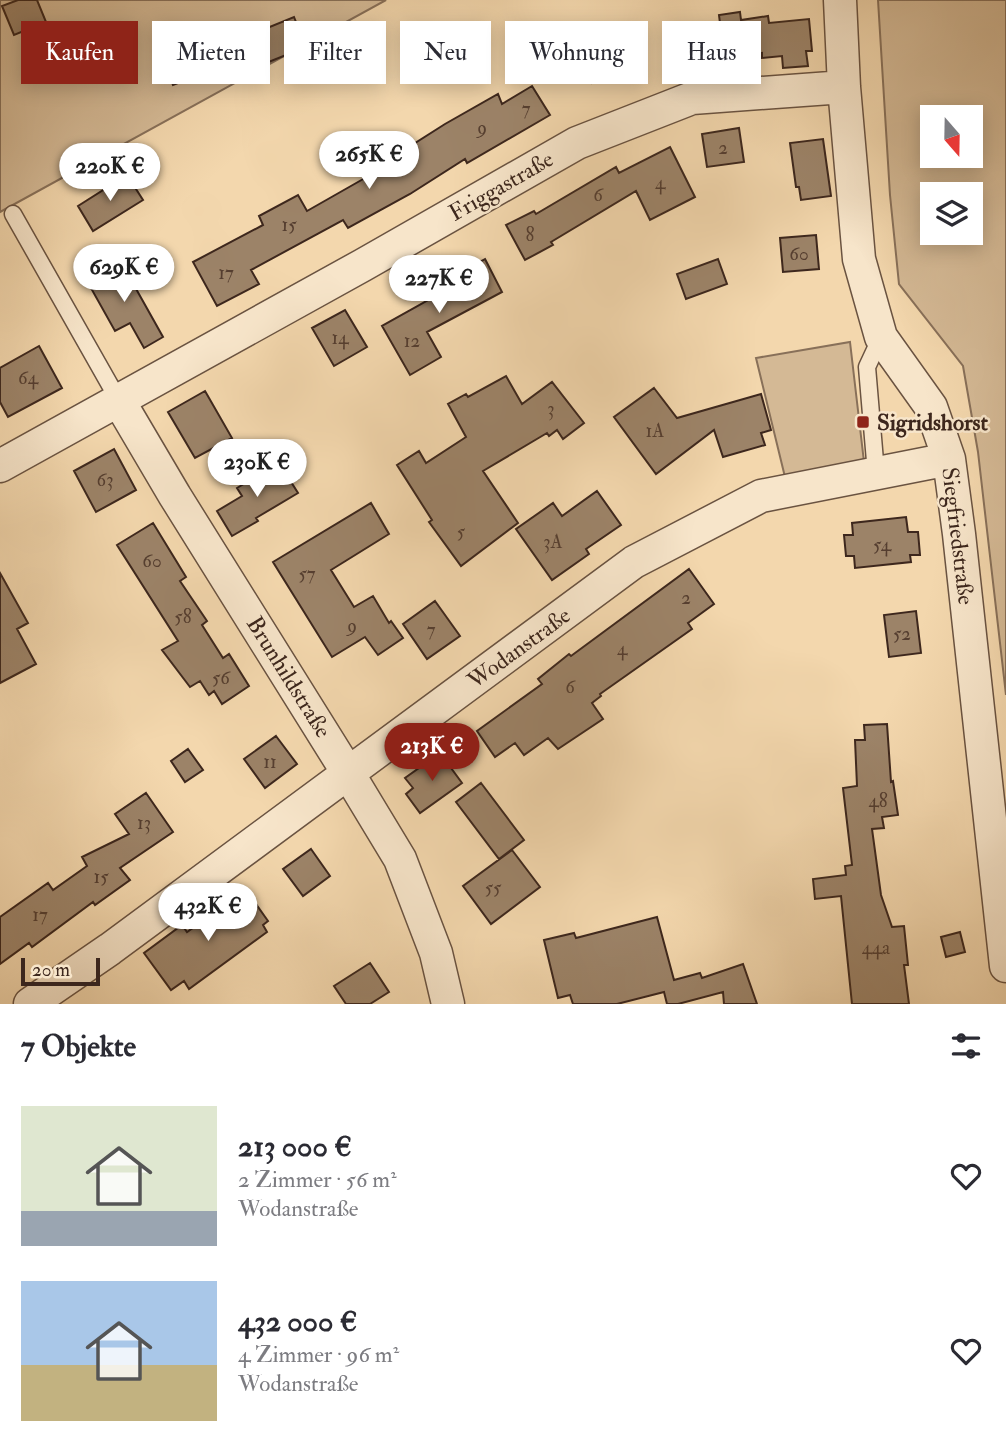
<!DOCTYPE html>
<html lang="de">
<meta charset="utf-8">
<style>
body{margin:0;font-family:"IM FELL Double Pica",serif;background:#f7f7f7;color:#2b2b33;height:100vh;display:flex;flex-direction:column;font-size:26px;white-space:nowrap}
*{box-sizing:border-box;margin:0}
p{font-size:23px;color:#7c7c81}
.icon{flex:none;width:38px;height:38px;fill:none;stroke:currentColor;stroke-width:2;stroke-linecap:round;stroke-linejoin:round}
.map{position:relative;height:1004px;overflow:hidden}
.details{display:flex;flex-direction:column;background:#fff;flex:1}
.details>*{flex:none}
.hud{position:absolute;left:21px;top:21px;width:964px;height:63px;display:flex;gap:14px}
.needle{width:46px;rotate:160deg}
.fabs{position:absolute;left:920px;top:105px;display:grid;gap:14px}
.fabs a{display:grid;place-items:center;width:63px;height:63px;border-radius:0px;background:#fff;box-shadow:0 4px 18px #0003;font-size:35px}
.scale{position:absolute;left:21px;bottom:18px;width:79px;box-sizing:border-box;padding-left:7px;border:4px solid #3d271d;border-top:0;font-size:19px;line-height:24px;white-space:nowrap;color:#3d271d;-webkit-text-stroke:5px #f7e5ca;paint-order:stroke}
.price{position:absolute;translate:-50% -60px;padding:0 16px;border-radius:24px;background:#fff;color:#222;font-size:23px;line-height:46px;filter:drop-shadow(0 2px 4px #0008)}
.price::after{content:'';position:absolute;left:50%;top:42px;width:21px;height:16px;margin-left:-10px;background:inherit;clip-path:polygon(0 0,100% 0,50% 100%)}
.price.selected{background:#8f2418;color:#fff}
ul{padding:0;list-style:none}
li{display:flex;align-items:center;gap:21px;height:175px;padding:0 21px}
li span{display:grid;place-items:center;flex:none;width:196px;height:140px;border-radius:0px;color:#555}
li>.icon{margin-inline-start:auto}
span .icon{width:84px;height:84px;fill:#fffc;stroke-width:1}
li b{font-size:30px}
h2{display:flex;justify-content:space-between;align-items:center;height:84px;padding:0 21px;font-size:30px}
.chip{padding:0 24px;border-radius:0px;background:#fff;box-shadow:0 4px 18px #0003;font-size:24px;line-height:63px}
.chip.selected{background:#8f2418;color:#fff}
.map>svg:first-child{display:block}
.green{fill:#d4b995;stroke:#887059;stroke-width:2;fill-rule:evenodd}
.building{fill:#9c8368;stroke:#3d271d;stroke-width:2}
.lines{fill:none;stroke-linecap:round;stroke-linejoin:round}
.service-casing{stroke:#6a5341;stroke-width:19}
.minor-casing{stroke:#6a5341;stroke-width:35}
.service{stroke:#f7e5ca;stroke-width:16}
.minor{stroke:#f7e5ca;stroke-width:32}
.poi-dot{fill:#8f2418;stroke:#f7e5ca;stroke-width:2.5}
.labels{text-anchor:middle;dominant-baseline:central;stroke-width:5;stroke-linejoin:round;paint-order:stroke}
.number-label{font-size:19px;fill:#553e30}
.street-label{font-size:23px;fill:#3d271d;stroke:#f7e5ca}
.poi-label{font-size:23px;font-weight:bold;fill:#3d271d;stroke:#f7e5ca;text-anchor:start}
</style>
<div class="map">
<svg width="1006" height="1004" viewBox="0 0 1006 1004">
<rect width="100%" height="100%" fill="#f3d7ad"/>
<filter id="stains"><feTurbulence type="fractalNoise" baseFrequency=".00286" numOctaves="4"/><feColorMatrix values="0 0 0 0 .2 0 0 0 0 .09 0 0 0 0 .02 0 0 0 .5 -.17"/></filter>
<radialGradient id="worn" r=".72"><stop offset=".6" stop-color="#630" stop-opacity="0"/><stop offset="1" stop-color="#630" stop-opacity=".3"/></radialGradient>
<path class="green" d="M 0,0 L 386,0 L 0,212 Z
M 878,0 L 1006,0 L 1006,695 L 978,452 L 963,366 L 899,284 L 890,195 ZM 971,117 L 971,156 L 933,156 L 933,117 ZM 971,194 L 971,233 L 933,233 L 933,194 Z
M 850,342 L 864,462 L 785,477 L 756,358 Z"/>
<path class="building" d="M 18,0 L 37,0 L 46,22 L 14,35 L 2,6 Z
M 740,12 L 741,20 L 768,16 L 769,23 L 809,19 L 812,51 L 806,51 L 808,66 L 783,68 L 782,56 L 762,58 L 762,53 L 741,56 L 740,52 L 724,55 L 719,15 Z
M 294,17 L 306,47 L 236,75 L 234,70 L 221,75 L 217,68 L 173,85 L 163,60 L 235,33 L 238,40 Z
M 609,26 L 629,62 L 592,83 L 572,47 Z
M 532,86 L 550,115 L 467,163 L 465,159 L 410,194 L 348,228 L 343,220 L 251,270 L 259,284 L 217,306 L 193,262 L 263,225 L 259,216 L 298,195 L 307,211 L 386,166 L 379,156 L 400,143 L 404,150 L 445,124 L 498,94 L 502,104 Z
M 739,128 L 744,162 L 707,167 L 702,134 Z
M 823,139 L 831,196 L 801,200 L 799,187 L 796,187 L 790,143 Z
M 670,147 L 695,197 L 650,220 L 636,191 L 551,242 L 553,245 L 525,260 L 506,225 L 534,211 L 536,214 L 616,167 L 619,173 Z
M 127,175 L 143,200 L 93,231 L 78,206 Z
M 816,235 L 819,269 L 783,272 L 780,238 Z
M 485,259 L 502,292 L 427,332 L 441,357 L 410,375 L 382,326 L 446,290 L 442,282 Z
M 718,259 L 727,284 L 686,299 L 677,274 Z
M 121,262 L 163,337 L 144,348 L 130,323 L 115,331 L 87,281 Z
M 345,310 L 367,347 L 334,366 L 312,328 Z
M 39,346 L 62,388 L 8,417 L 0,402 L 0,368 Z
M 506,376 L 522,404 L 552,382 L 584,423 L 563,439 L 557,430 L 549,436 L 547,433 L 483,471 L 518,523 L 461,566 L 429,522 L 432,520 L 397,465 L 419,451 L 426,463 L 466,437 L 448,404 L 466,394 L 468,397 Z
M 654,388 L 677,418 L 761,394 L 771,430 L 761,433 L 765,445 L 723,457 L 714,430 L 656,474 L 614,417 Z
M 205,391 L 232,438 L 195,458 L 168,412 Z
M 114,449 L 136,490 L 96,512 L 74,471 Z
M 279,463 L 298,493 L 256,518 L 258,521 L 232,536 L 217,511 L 242,496 L 237,488 Z
M 597,491 L 621,525 L 586,549 L 589,554 L 552,580 L 516,529 L 553,503 L 562,516 Z
M 371,503 L 389,534 L 331,570 L 354,607 L 373,596 L 389,623 L 391,621 L 403,638 L 378,655 L 365,637 L 332,657 L 273,562 Z
M 906,517 L 908,532 L 918,532 L 920,555 L 910,555 L 911,562 L 855,568 L 854,556 L 846,556 L 844,535 L 853,535 L 852,523 Z
M 153,523 L 186,577 L 180,581 L 207,621 L 202,625 L 223,658 L 229,654 L 249,686 L 222,704 L 214,691 L 209,695 L 200,681 L 190,687 L 162,650 L 178,641 L 117,545 Z
M 689,569 L 714,604 L 688,623 L 692,629 L 600,694 L 601,696 L 592,703 L 603,719 L 558,749 L 548,738 L 524,755 L 515,743 L 495,757 L 477,731 L 542,684 L 538,679 L 569,654 L 571,656 Z
M 0,573 L 28,623 L 17,629 L 36,664 L 0,683 Z
M 435,601 L 460,636 L 427,659 L 403,624 Z
M 916,611 L 921,653 L 889,657 L 884,615 Z
M 887,724 L 891,782 L 893,781 L 898,815 L 882,817 L 884,828 L 872,829 L 881,895 L 892,927 L 904,926 L 908,965 L 904,965 L 909,1004 L 852,1004 L 841,896 L 815,899 L 813,879 L 846,875 L 845,866 L 852,865 L 843,788 L 857,786 L 855,740 L 865,740 L 864,725 Z
M 276,736 L 297,764 L 265,788 L 244,759 Z
M 188,749 L 203,770 L 185,782 L 171,761 Z
M 440,753 L 462,783 L 420,813 L 406,794 L 413,788 L 405,778 Z
M 481,783 L 524,840 L 499,859 L 456,802 Z
M 146,793 L 173,832 L 120,868 L 130,880 L 95,905 L 93,902 L 32,947 L 29,943 L 0,964 L 0,917 L 48,883 L 53,890 L 87,866 L 82,857 L 129,834 L 115,814 Z
M 311,849 L 330,876 L 303,896 L 283,869 Z
M 512,850 L 540,887 L 491,924 L 463,886 Z
M 246,890 L 268,921 L 263,925 L 267,932 L 189,989 L 184,981 L 171,990 L 144,953 L 182,925 L 187,932 Z
M 657,917 L 674,980 L 700,973 L 702,978 L 743,964 L 757,1004 L 724,1004 L 723,992 L 678,1004 L 667,1004 L 664,992 L 617,1004 L 573,1004 L 570,995 L 558,998 L 544,940 L 574,933 L 576,938 Z
M 960,932 L 965,952 L 946,957 L 941,937 Z
M 370,963 L 389,992 L 370,1004 L 346,1004 L 334,986 Z"/>
<g class="lines">
<defs>
<path id="service" d="M 13,214 L 119,401
M 876,473 L 867,367 L 881,337"/>
<path id="minor" d="M 840,0 L 844,87 L 859,259 L 881,337 L 931,407 L 949,459 L 959,534 L 1006,966
M 119,401 L 175,496 L 348,773 L 400,859 L 436,953 L 448,1004
M 0,466 L 363,265 L 577,143 L 692,98 L 844,87
M 30,1004 L 110,949 L 634,562 L 761,496 L 949,459"/>
</defs>
<use href="#service" class="service-casing"/>
<use href="#minor" class="minor-casing"/>
<use href="#service" class="service"/>
<use href="#minor" class="minor"/>
</g>
<rect class="poi-dot" x="856" y="415" width="14" height="14" rx="3.5"/>
<g class="labels">
<g class="number-label">
<text x="526" y="109">7</text>
<text x="482" y="128">9</text>
<text x="723" y="148">2</text>
<text x="660" y="183">4</text>
<text x="598" y="195">6</text>
<text x="289" y="225">15</text>
<text x="530" y="235">8</text>
<text x="799" y="254">60</text>
<text x="226" y="273">17</text>
<text x="340" y="338">14</text>
<text x="412" y="341">12</text>
<text x="28" y="378">64</text>
<text x="551" y="409">3</text>
<text x="655" y="431">1A</text>
<text x="105" y="480">63</text>
<text x="461" y="532">5</text>
<text x="553" y="542">3A</text>
<text x="882" y="545">54</text>
<text x="152" y="561">60</text>
<text x="307" y="574">57</text>
<text x="686" y="598">2</text>
<text x="183" y="617">58</text>
<text x="352" y="626">9</text>
<text x="431" y="630">7</text>
<text x="902" y="634">52</text>
<text x="622" y="649">4</text>
<text x="221" y="678">56</text>
<text x="570" y="687">6</text>
<text x="270" y="762">11</text>
<text x="878" y="801">48</text>
<text x="144" y="823">13</text>
<text x="101" y="877">15</text>
<text x="493" y="888">55</text>
<text x="40" y="915">17</text>
<text x="876" y="948">44a</text>
</g>
<g class="street-label">
<text transform="translate(501 186) rotate(-30)">Friggastraße</text>
<text transform="translate(958 536) rotate(83)">Siegfriedstraße</text>
<text transform="translate(519 648) rotate(-36)">Wodanstraße</text>
<text transform="translate(289 677) rotate(58)">Brunhildstraße</text>
</g>
<g class="poi-label">
<text x="877" y="422">Sigridshorst</text>
</g>
</g>
<rect width="100%" height="100%" filter="url(#stains)"/>
<rect width="100%" height="100%" fill="url(#worn)"/>
</svg>
<div class="fabs">
<a><svg class="needle" viewBox="-14 -14 28 28"><path d="M0-13l5 13h-10z" fill="#e53935"/><path d="M0 13l5-13h-10z" fill="#7c7c81"/></svg></a>
<a><svg class="icon" aria-label="layers" viewBox="0 0 24 24"><path d="M12 4l9 5-9 5-9-5zM3 14l9 5 9-5"/></svg></a>
</div>
<div class="scale">20 m</div>
<b class="price" style="left:369px;top:191px">265K €</b>
<b class="price" style="left:110px;top:203px">220K €</b>
<b class="price" style="left:124px;top:304px">629K €</b>
<b class="price" style="left:439px;top:315px">227K €</b>
<b class="price" style="left:257px;top:499px">230K €</b>
<b class="price selected" style="left:432px;top:783px">213K €</b>
<b class="price" style="left:208px;top:943px">432K €</b>
<div class="hud">
<a class="chip selected">Kaufen</a>
<a class="chip">Mieten</a>
<a class="chip">Filter</a>
<a class="chip">Neu</a>
<a class="chip">Wohnung</a>
<a class="chip">Haus</a>
</div>
</div>
<section class="details">
<h2>7 Objekte<svg class="icon" aria-label="filters" viewBox="0 0 24 24"><path d="M4 7h16M4 17h16"/><circle cx="9" cy="7" r="2"/><circle cx="15" cy="17" r="2"/></svg></h2>
<ul>
<li><span style="background:linear-gradient(#dfe7d0 75%,#9aa5b1 0)"><svg class="icon" aria-label="home" viewBox="0 0 24 24"><path d="M3 11l9-7 9 7M6 9v11h12V9"/></svg></span><div><b>213 000 €</b><p>2 Zimmer · 56 m²</p><p>Wodanstraße</p></div><svg class="icon" aria-label="heart" viewBox="0 0 24 24"><path d="M12 20l-8-8c-3-5 5-10 8-4 3-6 11-1 8 4z"/></svg></li>
<li><span style="background:linear-gradient(#a9c7e8 60%,#c2b280 0)"><svg class="icon" aria-label="home" viewBox="0 0 24 24"><path d="M3 11l9-7 9 7M6 9v11h12V9"/></svg></span><div><b>432 000 €</b><p>4 Zimmer · 96 m²</p><p>Wodanstraße</p></div><svg class="icon" aria-label="heart" viewBox="0 0 24 24"><path d="M12 20l-8-8c-3-5 5-10 8-4 3-6 11-1 8 4z"/></svg></li>
</ul>
</section>
